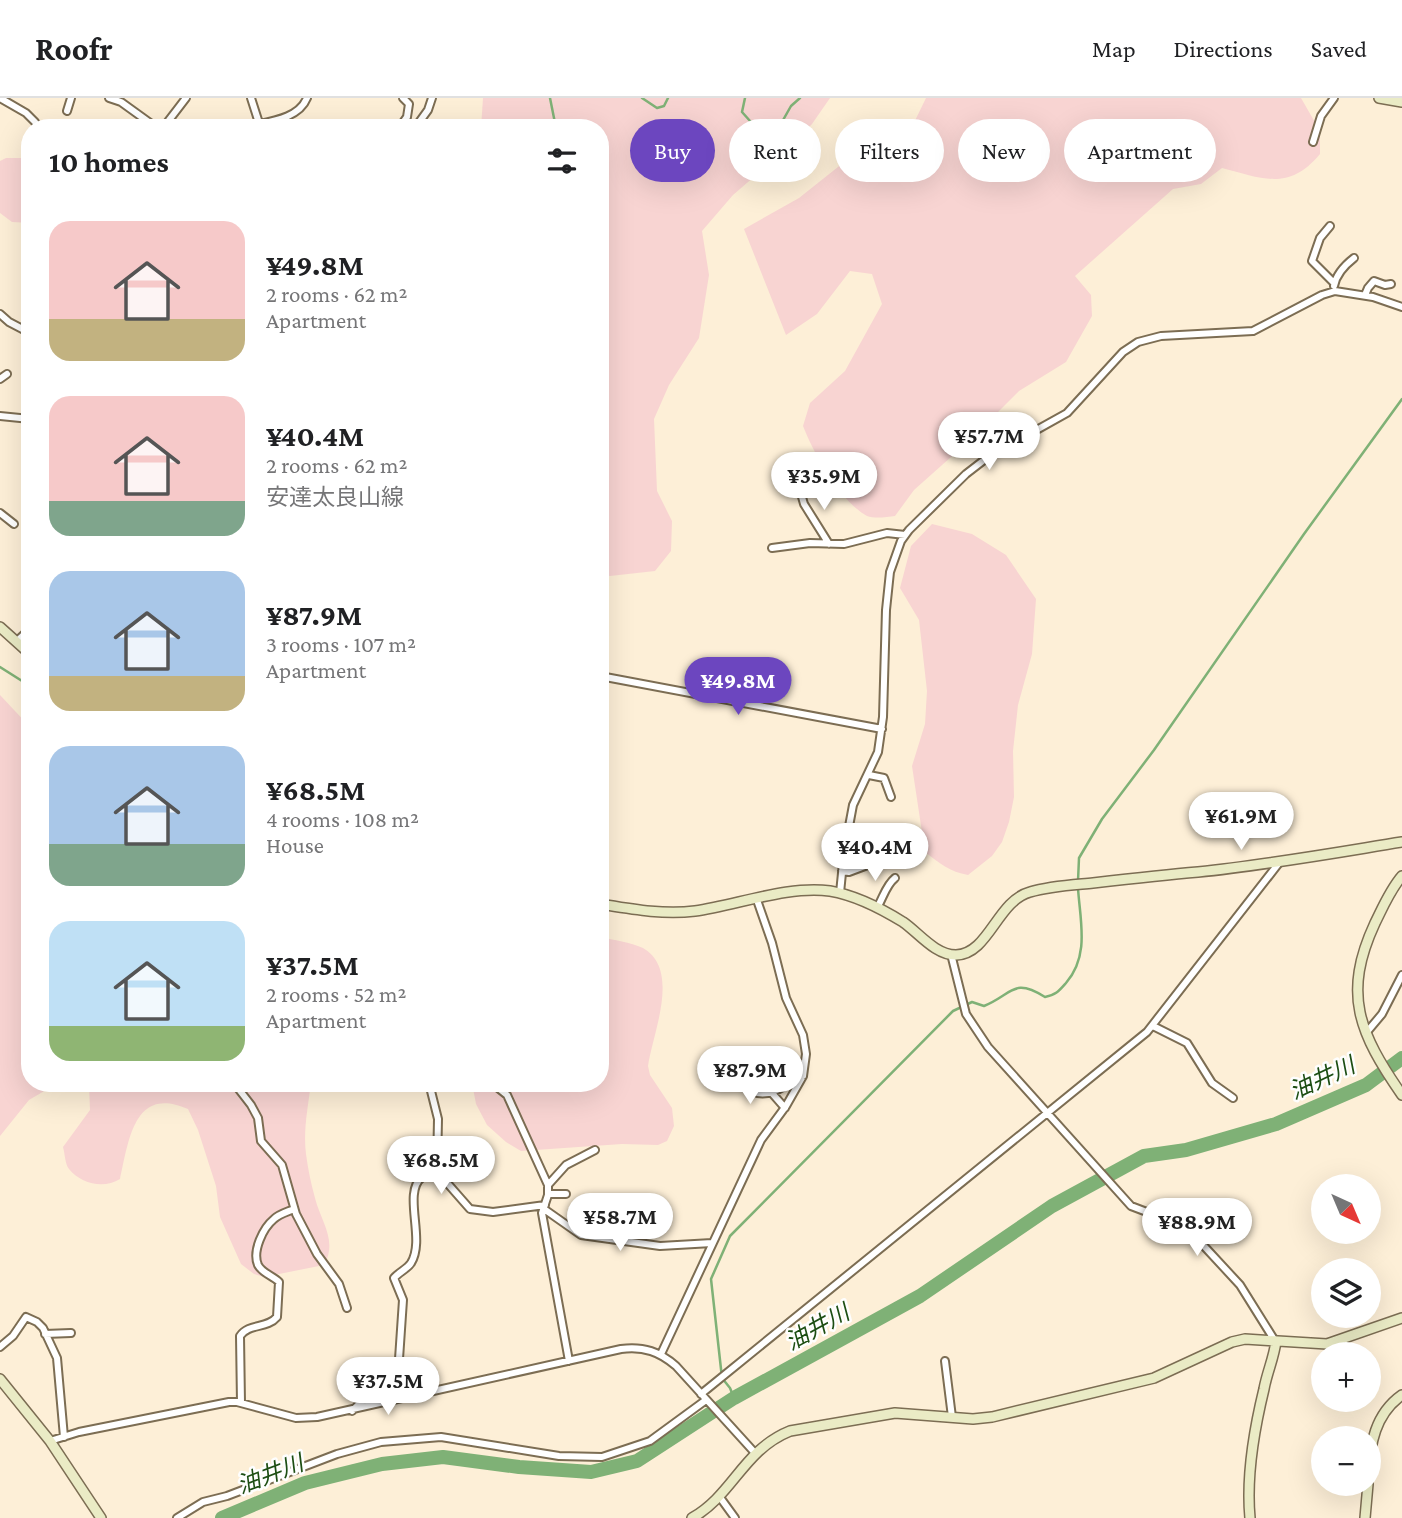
<!DOCTYPE html>
<meta charset="utf-8">
<style>
body{margin:0;font-family:"Crimson Pro","Noto Sans JP",serif;background:#f6f6f6;color:#202124;height:100vh;display:flex;flex-direction:column;font-size:26px;white-space:nowrap}
*{box-sizing:border-box;margin:0}
p{font-size:23px;color:#757577}
.icon{flex:none;width:38px;height:38px;fill:none;stroke:currentColor;stroke-width:2;stroke-linecap:round;stroke-linejoin:round}
.map{position:relative;flex:1;overflow:hidden}
.details{position:absolute;left:21px;top:21px;width:588px;height:973px;display:flex;flex-direction:column;background:#fff;border-radius:28px;box-shadow:0 7px 28px #0002}
.details>*{flex:none}
.hud{position:absolute;left:630px;top:21px;width:665px;height:63px;display:flex;gap:14px}
.needle{width:46px;rotate:136deg}
.tools{position:absolute;left:1311px;top:1076px;display:grid;gap:14px}
.tools a{display:grid;place-items:center;width:70px;height:70px;border-radius:50%;background:#fff;box-shadow:0 7px 28px #0002;font-size:35px}
.price{position:absolute;translate:-50% -60px;padding:0 16px;border-radius:24px;background:#fff;color:#222;font-size:23px;line-height:46px;filter:drop-shadow(0 2px 4px #0008)}
.price::after{content:'';position:absolute;left:50%;top:42px;width:21px;height:16px;margin-left:-10px;background:inherit;clip-path:polygon(0 0,100% 0,50% 100%)}
.price.on{background:#6c46bf;color:#fff}
ul{padding:0;list-style:none}
li{display:flex;align-items:center;gap:21px;height:175px;padding:0 28px}
li span{display:grid;place-items:center;flex:none;width:196px;height:140px;border-radius:21px;color:#555}
li>.icon{margin-inline-start:auto}
span .icon{width:84px;height:84px;fill:#fffc;stroke-width:1}
li b{font-size:30px}
h2{display:flex;justify-content:space-between;align-items:center;height:84px;padding:0 28px;font-size:30px}
.chip{padding:0 24px;border-radius:32px;background:#fff;box-shadow:0 7px 28px #0002;font-size:24px;line-height:63px}
.chip.on{background:#6c46bf;color:#fff}
header{display:flex;align-items:center;gap:42px;box-sizing:border-box;height:98px;padding:0 35px;background:#fff;border-bottom:2px solid #e0e0e0}
header strong{font-size:33px}
nav{display:flex;gap:38px;margin-inline-start:auto;font-size:24px}
.map>svg:first-child{display:block}
.green{fill:#f8d4d2}
.lines{fill:none;stroke-linecap:round;stroke-linejoin:round}
.stream{stroke:#7fb176;stroke-width:2.5}
.river{stroke:#7fb176;stroke-width:14}
.street-casing{stroke:#7c6d53;stroke-width:10}
.secondary-casing{stroke:#7c6d53;stroke-width:12}
.street{stroke:#fff;stroke-width:6}
.secondary{stroke:#eaebc5;stroke-width:9}
.labels{text-anchor:middle;dominant-baseline:central;stroke-width:5;stroke-linejoin:round;paint-order:stroke}
.water-label{font-size:23px;font-style:italic;fill:#1d4e13;stroke:#fefefe}
</style>
<header>
<strong>Roofr</strong>
<nav><a>Map</a><a>Directions</a><a>Saved</a></nav>
</header>
<div class="map">
<svg width="1402" height="1420" viewBox="0 0 1402 1420">
<rect width="100%" height="100%" fill="#fdefd7"/>
<path class="green" d="M 483,0 L 830,0 L 812,26 L 793,45 L 733,97 L 702,133 L 709,177 L 699,240 L 669,287 L 654,321 L 657,393 L 672,423 L 671,453 L 655,473 L 610,478 L 600,476 L 600,30 L 481,30 Z
M 926,0 L 1301,0 L 1320,33 L 1320,56 C 1289,93 1264,81 1222,70 L 1201,86 L 1173,91 L 1075,178 L 1091,197 L 1092,218 L 1066,264 L 1019,293 L 969,343 L 914,392 L 895,418 C 887,419 875,421 867,418 C 840,403 814,356 803,328 L 810,305 L 845,273 L 882,206 L 872,176 L 850,173 L 817,216 L 786,237 L 744,131 L 799,100 L 848,61 L 908,37 Z
M 6,60 L 30,60 L 30,125 L 12,124 L 0,115 L 0,63 Z
M 932,426 L 972,436 L 1006,457 L 1036,501 L 1032,556 L 1018,607 L 1013,653 L 1014,699 L 1009,724 L 1002,744 L 992,758 L 968,777 C 950,774 939,765 925,754 L 912,668 L 925,626 L 927,593 L 919,522 L 900,490 L 911,448 Z
M 0,597 L 30,629 L 30,985 L 58,985 L 29,1002 L 0,1038 Z
M 600,839 C 614,842 630,844 643,850 C 681,872 653,934 648,968 L 650,977 L 672,1010 L 674,1028 L 667,1043 L 658,1047 L 622,1046 L 521,1053 L 506,1044 L 487,1027 L 476,1006 L 472,985 L 600,985 Z
M 86,985 L 311,985 C 308,1009 303,1033 306,1056 C 308,1071 311,1086 315,1100 C 321,1124 338,1143 324,1167 L 264,1179 L 254,1176 L 241,1166 L 220,1119 L 216,1088 L 198,1032 L 188,1011 C 134,987 129,1042 120,1081 C 104,1091 81,1086 69,1071 C 65,1066 65,1056 63,1049 L 90,1012 L 89,987 Z"/>
<g class="lines">
<path class="stream" d="M 550,0 L 556,30
M 642,0 L 657,10 L 664,8 L 668,0
M 745,0 L 742,14 L 759,33 L 769,34 L 778,31 L 791,8 L 800,0
M 0,569 L 30,588
M 1078,783 L 1079,760 L 1102,721 L 1154,652 L 1304,436 L 1402,301
M 734,1300 L 730,1290 L 722,1280 L 711,1181 L 730,1138 L 953,913 L 972,904 L 984,908 C 1013,896 1013,879 1045,899 C 1056,897 1059,893 1066,885 C 1090,857 1080,823 1078,790"/>
<path class="river" d="M 222,1420 L 305,1385 L 382,1366 L 443,1359 L 519,1369 L 591,1374 L 637,1363 L 734,1300 L 920,1198 L 1052,1108 L 1144,1058 L 1186,1052 L 1276,1026 L 1366,987 L 1402,960"/>
<defs>
<path id="street" d="M 0,0 L 26,15 L 35,24
M 109,0 L 121,4 L 157,30
M 251,0 L 259,25
M 67,13 L 71,0
M 163,30 L 186,0
M 242,30 C 263,24 298,23 307,0
M 399,30 L 407,19 L 409,6 L 403,0
M 415,30 L 428,12 L 432,0
M 1313,44 L 1321,18 L 1334,0
M 1330,128 L 1320,140 L 1312,163 L 1334,185
M 1334,188 C 1336,177 1345,167 1354,160
M 1365,197 L 1368,190 L 1374,183 L 1385,187 L 1391,186
M 0,216 L 9,224 L 30,235
M 0,281 L 7,276
M 0,318 L 30,321
M 800,392 L 804,406 L 829,446
M 0,415 L 14,426
M 772,450 L 810,445 L 844,446 L 887,435 L 905,437
M 16,544 L 30,531
M 600,578 L 882,631
M 869,677 L 884,680 L 891,699
M 842,773 L 849,774 L 873,765
M 840,795 L 844,755 L 853,707 L 878,654 L 883,619 L 886,512 L 890,474 L 901,443 L 909,432 L 966,376 L 988,359 L 1067,315 L 1123,254 L 1138,244 L 1161,238 L 1253,233 L 1322,197 L 1335,193 L 1373,199 L 1402,209
M 877,810 C 883,800 886,787 895,780
M 951,856 L 966,916 L 988,949 L 1131,1108 L 1181,1127 L 1203,1147 L 1240,1187 L 1275,1243
M 1153,928 L 1187,945 L 1212,985 L 1233,1000
M 1366,935 L 1382,916 L 1402,877
M 755,971 L 751,974 L 752,993 C 768,1001 785,988 798,979 L 803,978
M 234,985 L 251,1007 L 258,1020 L 261,1043 L 282,1067 L 296,1116 L 317,1156 L 339,1186 L 347,1210
M 429,985 L 438,1021 L 437,1070 L 441,1078 L 470,1111 L 493,1114 L 545,1107
M 492,985 L 507,997 L 548,1087 L 548,1097 L 542,1115 L 569,1263
M 771,994 L 785,1010
M 548,1087 L 566,1067 L 595,1052
M 548,1096 L 566,1096
M 544,1111 L 581,1137 L 660,1148 L 712,1145
M 45,1236 L 71,1235
M 0,1249 L 13,1238 L 26,1219 L 37,1224 L 43,1230 L 57,1260 L 64,1339
M 661,1256 L 761,1042 L 786,1008 L 803,978 L 806,956 L 803,937 L 786,900 L 772,845 L 757,802
M 945,1263 L 952,1319
M 701,1296 L 1147,934 L 1279,765
M 241,1305 L 240,1238 C 249,1225 267,1231 277,1219 L 279,1184 C 273,1178 262,1175 258,1167 C 252,1153 263,1130 274,1121 C 279,1116 287,1114 294,1111
M 352,1313 L 387,1279 L 399,1261 L 403,1202 L 394,1180 C 399,1174 407,1171 411,1165 C 426,1141 402,1095 422,1079 L 440,1076
M 50,1343 L 79,1334 L 229,1304 L 237,1304 L 296,1320 L 317,1319 L 621,1251 C 644,1248 660,1254 676,1268 L 755,1355
M 719,1398 L 735,1420
M 177,1420 L 203,1404 L 227,1398 L 337,1356 L 381,1344 L 441,1339 L 559,1358 L 602,1359 L 650,1343 L 706,1302"/>
<path id="secondary" d="M 1379,0 L 1402,4
M 0,529 L 30,556
M 1402,778 C 1390,792 1383,809 1375,825 C 1342,896 1359,935 1402,997
M 600,806 C 631,811 663,817 695,813 C 737,807 789,787 830,793 C 854,797 882,811 903,824 C 919,835 935,857 956,857 C 989,856 997,803 1030,794 C 1050,788 1072,787 1093,785 C 1128,781 1163,777 1198,774 C 1267,767 1334,755 1402,744
M 0,1281 L 50,1343 L 101,1420
M 1368,1377 C 1370,1346 1375,1316 1402,1297
M 692,1420 C 733,1397 743,1352 790,1333 L 895,1315 L 973,1321 L 992,1319 L 1154,1280 L 1232,1244 L 1245,1241 L 1327,1246 L 1402,1220
M 1250,1420 C 1246,1378 1254,1332 1264,1291 C 1267,1274 1274,1260 1276,1243
M 1365,1420 L 1368,1386"/>
</defs>
<use href="#street" class="street-casing"/>
<use href="#secondary" class="secondary-casing"/>
<use href="#street" class="street"/>
<use href="#secondary" class="secondary"/>
</g>
<g class="labels">
<g class="water-label">
<text transform="translate(1322 980) rotate(-25)">油井川</text>
<text transform="translate(817 1229) rotate(-29)">油井川</text>
<text transform="translate(270 1376) rotate(-21)">油井川</text>
</g>
</g>
</svg>
<div class="tools">
<a><svg class="needle" viewBox="-14 -14 28 28"><path d="M0-13l5 13h-10z" fill="#e53935"/><path d="M0 13l5-13h-10z" fill="#757577"/></svg></a>
<a><svg class="icon" aria-label="layers" viewBox="0 0 24 24"><path d="M12 4l9 5-9 5-9-5zM3 14l9 5 9-5"/></svg></a>
<a>+</a>
<a>−</a>
</div>
<b class="price" style="left:989px;top:374px">¥57.7M</b>
<b class="price" style="left:824px;top:414px">¥35.9M</b>
<b class="price on" style="left:738px;top:619px">¥49.8M</b>
<b class="price" style="left:1241px;top:754px">¥61.9M</b>
<b class="price" style="left:875px;top:785px">¥40.4M</b>
<b class="price" style="left:750px;top:1008px">¥87.9M</b>
<b class="price" style="left:441px;top:1098px">¥68.5M</b>
<b class="price" style="left:620px;top:1155px">¥58.7M</b>
<b class="price" style="left:1197px;top:1160px">¥88.9M</b>
<b class="price" style="left:388px;top:1319px">¥37.5M</b>
<div class="hud">
<a class="chip on">Buy</a>
<a class="chip">Rent</a>
<a class="chip">Filters</a>
<a class="chip">New</a>
<a class="chip">Apartment</a>
</div>
<section class="details">
<h2>10 homes<svg class="icon" aria-label="filters" viewBox="0 0 24 24"><path d="M4 7h16M4 17h16"/><circle cx="9" cy="7" r="2"/><circle cx="15" cy="17" r="2"/></svg></h2>
<ul>
<li><span style="background:linear-gradient(#f6c9c9 70%,#c2b280 0)"><svg class="icon" aria-label="home" viewBox="0 0 24 24"><path d="M3 11l9-7 9 7M6 9v11h12V9"/></svg></span><div><b>¥49.8M</b><p>2 rooms · 62 m²</p><p>Apartment</p></div></li>
<li><span style="background:linear-gradient(#f6c9c9 75%,#7fa58c 0)"><svg class="icon" aria-label="home" viewBox="0 0 24 24"><path d="M3 11l9-7 9 7M6 9v11h12V9"/></svg></span><div><b>¥40.4M</b><p>2 rooms · 62 m²</p><p>安達太良山線</p></div></li>
<li><span style="background:linear-gradient(#a9c7e8 75%,#c2b280 0)"><svg class="icon" aria-label="home" viewBox="0 0 24 24"><path d="M3 11l9-7 9 7M6 9v11h12V9"/></svg></span><div><b>¥87.9M</b><p>3 rooms · 107 m²</p><p>Apartment</p></div></li>
<li><span style="background:linear-gradient(#a9c7e8 70%,#7fa58c 0)"><svg class="icon" aria-label="home" viewBox="0 0 24 24"><path d="M3 11l9-7 9 7M6 9v11h12V9"/></svg></span><div><b>¥68.5M</b><p>4 rooms · 108 m²</p><p>House</p></div></li>
<li><span style="background:linear-gradient(#bfe0f5 75%,#8fb573 0)"><svg class="icon" aria-label="home" viewBox="0 0 24 24"><path d="M3 11l9-7 9 7M6 9v11h12V9"/></svg></span><div><b>¥37.5M</b><p>2 rooms · 52 m²</p><p>Apartment</p></div></li>
</ul>
</section>
</div>
